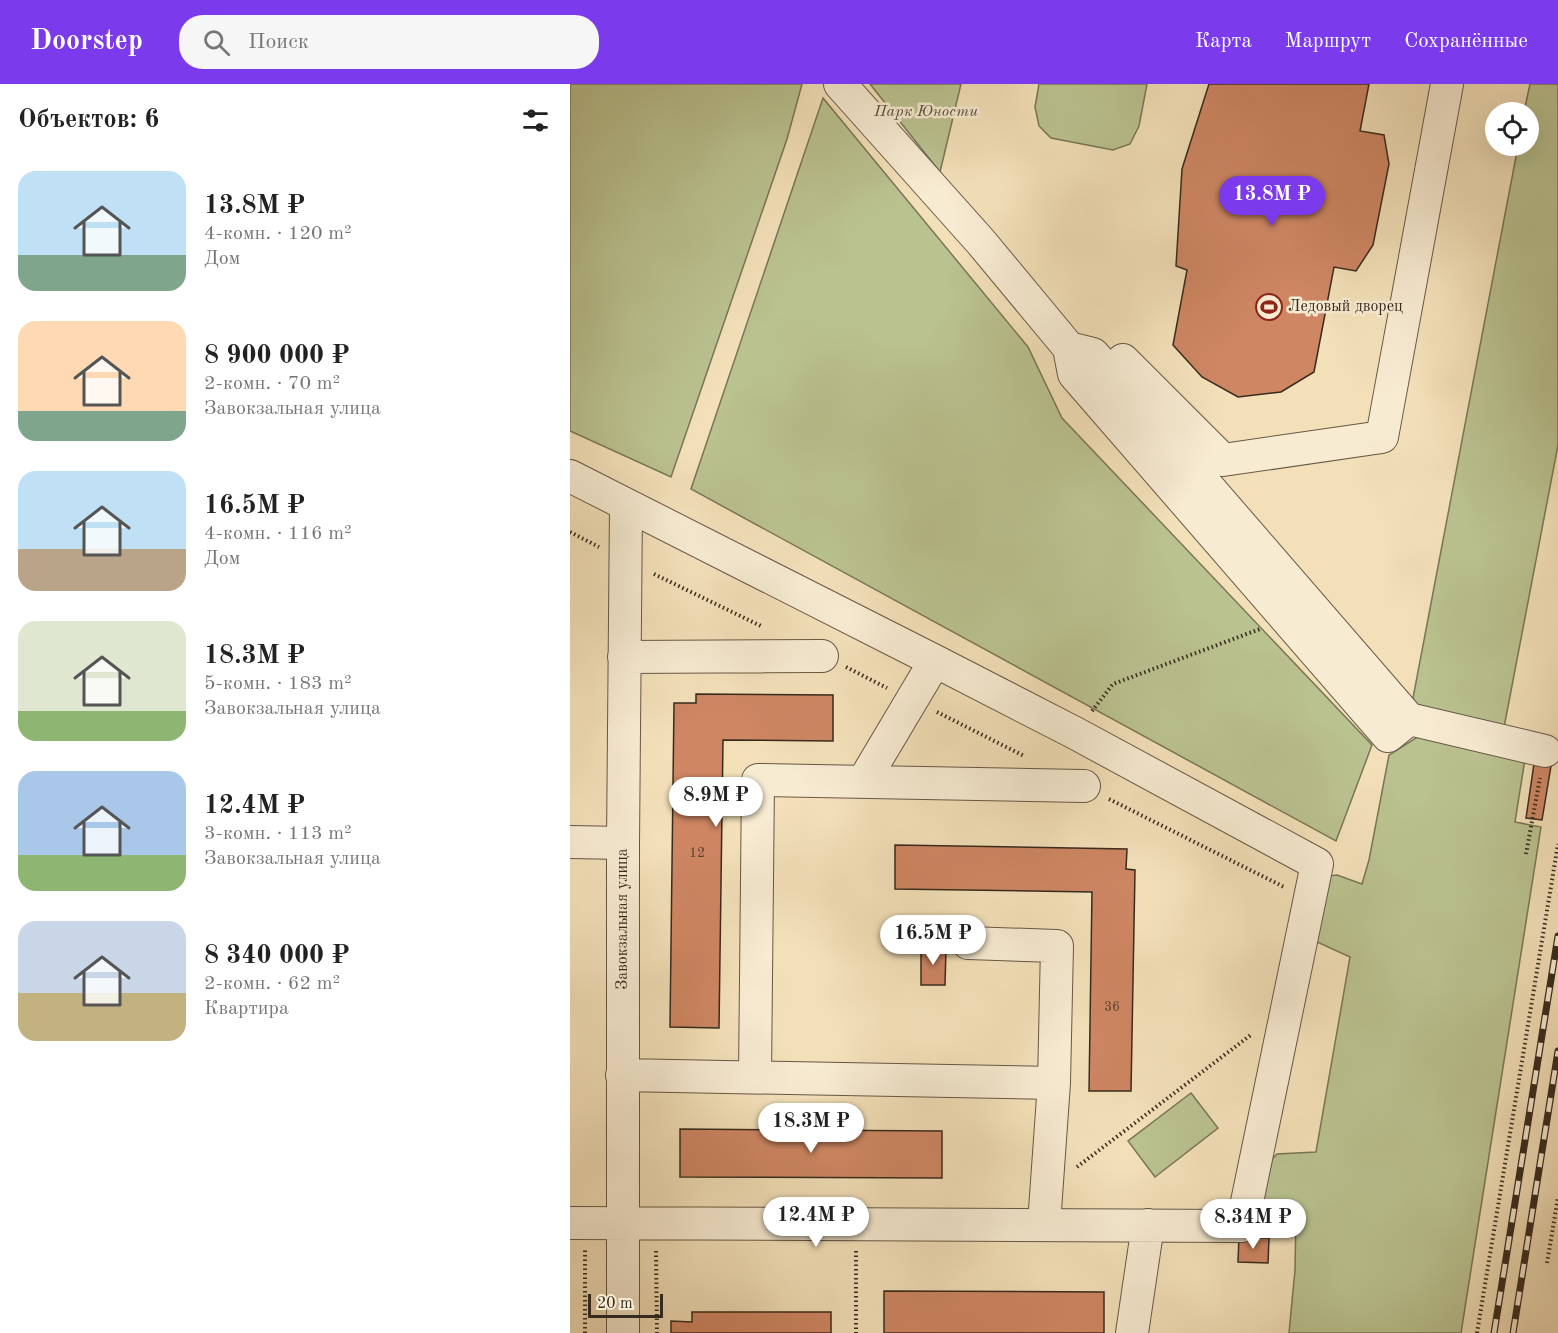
<!DOCTYPE html>
<html lang="ru">
<meta charset="utf-8">
<style>
body{margin:0;font-family:"Old Standard TT",serif;background:#f6f6f6;color:#222;height:100vh;display:flex;flex-direction:column;font-size:22px;white-space:nowrap}
*{box-sizing:border-box;margin:0}
p{font-size:20px;color:#767676}
.icon{flex:none;width:33px;height:33px;fill:none;stroke:currentColor;stroke-width:2;stroke-linecap:round;stroke-linejoin:round}
.map{position:relative;flex:1;overflow:hidden}
.details{display:flex;flex-direction:column;background:#fff;width:570px}
.details>*{flex:none}
.controls{position:absolute;left:915px;top:18px;display:grid;gap:12px}
.controls a{display:grid;place-items:center;width:54px;height:54px;border-radius:50%;background:#fff;box-shadow:0 6px 24px #0002;font-size:30px}
.scale{position:absolute;left:18px;bottom:15px;width:75px;box-sizing:border-box;padding-left:6px;border:3px solid #372a1e;border-top:0;font-size:16px;line-height:21px;white-space:nowrap;color:#372a1e;-webkit-text-stroke:4px #f7ebd2;paint-order:stroke}
.price{position:absolute;translate:-50% -51px;padding:0 14px;border-radius:21px;background:#fff;color:#222;font-size:20px;line-height:39px;filter:drop-shadow(0 2px 3px #0008)}
.price::after{content:'';position:absolute;left:50%;top:36px;width:18px;height:14px;margin-left:-9px;background:inherit;clip-path:polygon(0 0,100% 0,50% 100%)}
.price.selected{background:#7c3aed;color:#fff}
ul{padding:0;list-style:none}
li{display:flex;align-items:center;gap:18px;height:150px;padding:0 18px}
li span{display:grid;place-items:center;flex:none;width:168px;height:120px;border-radius:18px;color:#555}
li>.icon{margin-inline-start:auto}
span .icon{width:72px;height:72px;fill:#fffc;stroke-width:1}
li b{font-size:26px}
h2{display:flex;justify-content:space-between;align-items:center;height:72px;padding:0 18px;font-size:26px}
header{display:flex;align-items:center;gap:36px;box-sizing:border-box;height:84px;padding:0 30px;background:#7c3aed;color:#fff}
header strong{font-size:28px}
nav{display:flex;gap:33px;margin-inline-start:auto;font-size:21px}
.search{width:420px;height:54px;background:#f6f6f6;display:flex;align-items:center;gap:15px;box-sizing:border-box;padding:0 21px;border-radius:24px;color:#767676;font-size:22px}
main{display:flex;flex:1;min-height:0}
.map>svg:first-child{display:block}
.green{fill:#bac290;stroke:#787657;stroke-width:1.5}
.building{fill:#ce8663;stroke:#372a1e;stroke-width:1.5}
.lines{fill:none;stroke-linecap:round;stroke-linejoin:round}
.minor-casing{stroke:#665845;stroke-width:34}
.path{stroke:#372a1e;stroke-width:4;stroke-dasharray:1.5 3;stroke-linecap:butt}
.minor{stroke:#f7ebd2;stroke-width:32}
.rail-casing{stroke:#372a1e;stroke-width:7}
.rail{stroke:#f7ebd2;stroke-width:4.5;stroke-dasharray:14;stroke-linecap:butt}
.labels{text-anchor:middle;dominant-baseline:central;stroke-width:5;stroke-linejoin:round;paint-order:stroke}
.number-label{font-size:14px;fill:#5d412f}
.park-label{font-size:16px;font-style:italic;fill:#58503a;stroke:#f7ebd2}
.poi-label{font-size:16px;fill:#372a1e;stroke:#f7ebd2;text-anchor:start}
.street-label{font-size:16px;fill:#372a1e;stroke:#f7ebd2}
</style>
<header>
<strong>Doorstep</strong>
<div class="search"><svg class="icon" aria-label="search" viewBox="0 0 24 24"><circle cx="10" cy="10" r="6"/><path d="M15 15l6 6"/></svg>Поиск</div>
<nav><a>Карта</a><a>Маршрут</a><a>Сохранённые</a></nav>
</header>
<main>
<section class="details">
<h2>Объектов: 6<svg class="icon" aria-label="filters" viewBox="0 0 24 24"><path d="M4 7h16M4 17h16"/><circle cx="9" cy="7" r="2"/><circle cx="15" cy="17" r="2"/></svg></h2>
<ul>
<li><span style="background:linear-gradient(#bfe0f5 70%,#7fa58c 0)"><svg class="icon" aria-label="home" viewBox="0 0 24 24"><path d="M3 11l9-7 9 7M6 9v11h12V9"/></svg></span><div><b>13.8M ₽</b><p>4-комн. · 120 m²</p><p>Дом</p></div></li>
<li><span style="background:linear-gradient(#ffd9b3 75%,#7fa58c 0)"><svg class="icon" aria-label="home" viewBox="0 0 24 24"><path d="M3 11l9-7 9 7M6 9v11h12V9"/></svg></span><div><b>8 900 000 ₽</b><p>2-комн. · 70 m²</p><p>Завокзальная улица</p></div></li>
<li><span style="background:linear-gradient(#bfe0f5 65%,#b9a48a 0)"><svg class="icon" aria-label="home" viewBox="0 0 24 24"><path d="M3 11l9-7 9 7M6 9v11h12V9"/></svg></span><div><b>16.5M ₽</b><p>4-комн. · 116 m²</p><p>Дом</p></div></li>
<li><span style="background:linear-gradient(#dfe7d0 75%,#8fb573 0)"><svg class="icon" aria-label="home" viewBox="0 0 24 24"><path d="M3 11l9-7 9 7M6 9v11h12V9"/></svg></span><div><b>18.3M ₽</b><p>5-комн. · 183 m²</p><p>Завокзальная улица</p></div></li>
<li><span style="background:linear-gradient(#a9c7e8 70%,#8fb573 0)"><svg class="icon" aria-label="home" viewBox="0 0 24 24"><path d="M3 11l9-7 9 7M6 9v11h12V9"/></svg></span><div><b>12.4M ₽</b><p>3-комн. · 113 m²</p><p>Завокзальная улица</p></div></li>
<li><span style="background:linear-gradient(#c9d6e8 60%,#c2b280 0)"><svg class="icon" aria-label="home" viewBox="0 0 24 24"><path d="M3 11l9-7 9 7M6 9v11h12V9"/></svg></span><div><b>8 340 000 ₽</b><p>2-комн. · 62 m²</p><p>Квартира</p></div></li>
</ul>
</section>
<div class="map">
<svg width="988" height="1249" viewBox="0 0 988 1249">
<rect width="100%" height="100%" fill="#f3e0b9"/>
<filter id="stains"><feTurbulence type="fractalNoise" baseFrequency=".00333" numOctaves="4"/><feColorMatrix values="0 0 0 0 .2 0 0 0 0 .09 0 0 0 0 .02 0 0 0 .5 -.17"/></filter>
<radialGradient id="worn" r=".72"><stop offset=".6" stop-color="#630" stop-opacity="0"/><stop offset="1" stop-color="#630" stop-opacity=".3"/></radialGradient>
<path class="green" d="M 0,0 L 232,0 L 217,55 L 101,393 L 0,347 Z
M 300,0 L 391,0 L 370,88 Z
M 469,0 L 577,0 L 569,42 L 560,60 L 543,66 L 481,54 L 469,42 L 465,23 Z
M 960,0 L 988,0 L 988,361 L 932,654 L 856,639 L 843,614 L 948,62 L 958,62 L 958,28 L 954,28 Z
M 253,14 L 458,263 L 492,334 L 802,661 L 766,757 L 121,405 Z
M 849,652 L 955,675 L 945,738 L 971,743 L 891,1249 L 719,1249 L 725,1186 L 726,1129 C 713,1126 699,1129 693,1116 L 699,1078 L 707,1070 L 746,1068 L 780,873 L 747,858 L 744,854 L 760,792 L 767,791 L 792,800 L 799,776 L 819,671 Z
M 621,1009 L 648,1044 L 585,1093 L 558,1057 Z"/>
<path class="building" d="M 639,0 L 799,0 L 790,47 L 814,51 L 819,80 L 803,161 L 786,187 L 764,183 L 744,288 L 711,308 L 668,313 L 632,293 L 603,261 L 617,186 L 606,182 L 612,85 Z
M 126,610 L 263,611 L 263,657 L 153,656 L 149,944 L 100,943 L 104,619 L 126,619 Z
M 965,673 L 982,676 L 972,736 L 956,734 Z
M 325,761 L 557,765 L 556,785 L 565,786 L 561,1007 L 519,1007 L 522,808 L 325,805 Z
M 351,864 L 376,864 L 375,901 L 351,901 Z
M 110,1045 L 372,1047 L 372,1094 L 110,1093 Z
M 669,1153 L 699,1154 L 698,1179 L 668,1178 Z
M 314,1207 L 534,1208 L 534,1249 L 314,1249 Z
M 122,1228 L 261,1228 L 261,1249 L 101,1249 L 101,1237 L 122,1238 Z"/>
<g class="lines">
<defs>
<path id="minor" d="M 270,0 L 411,158 L 499,264 L 523,270 L 839,635 L 818,652 L 504,290 L 499,264
M 553,276 L 653,376 L 812,353 L 877,0
M 0,392 L 365,577 L 505,649 L 747,780 L 672,1142 L 0,1139
M 54,573 L 252,572
M 839,635 L 975,667
M 293,698 L 365,577
M 0,758 L 53,759
M 398,859 L 487,862 L 484,999
M 52,991 L 484,999 L 474,1140
M 185,993 L 188,696 L 514,702
M 53,1249 L 53,759 L 56,421
M 562,1249 L 578,1141"/>
</defs>
<use href="#minor" class="minor-casing"/>
<path class="path" d="M 0,448 L 29,463
M 84,490 L 193,543
M 276,583 L 317,604
M 522,627 L 543,600 L 690,545
M 367,628 L 454,672
M 539,715 L 714,803
M 956,770 L 970,694
M 507,1083 L 682,950
M 86,1167 L 87,1249
M 286,1167 L 286,1249
M 977,1179 L 988,1113
M 15,1249 L 15,1166
M 907,1249 L 988,760"/>
<use href="#minor" class="minor"/>
<defs>
<path id="rail" d="M 924,1249 L 988,852
M 943,1249 L 988,967"/>
</defs>
<use href="#rail" class="rail-casing"/>
<use href="#rail" class="rail"/>
</g>
<defs>
<symbol id="stadium-ring" viewBox="-11 -11 22 22"><circle r="9.5" fill="#f7ebd2" stroke="#8f2418" stroke-width="1.5"/><path d="M0-5a6.5 5 0 1 0 0 10a6.5 5 0 1 0 0-10ZM-3.5-1.8h7v3.6h-7Z" fill="#8f2418"/></symbol>
</defs>
<g fill-rule="evenodd">
<use href="#stadium-ring" x="684" y="208" width="30" height="30"/>
</g>
<g class="labels">
<g class="number-label">
<text x="127" y="769">12</text>
<text x="542" y="923">36</text>
</g>
<g class="park-label">
<text x="356" y="28">Парк Юности</text>
</g>
<g class="poi-label">
<text x="718" y="223">Ледовый дворец</text>
</g>
<g class="street-label">
<text transform="translate(53 835) rotate(-90)">Завокзальная улица</text>
</g>
</g>
<rect width="100%" height="100%" filter="url(#stains)"/>
<rect width="100%" height="100%" fill="url(#worn)"/>
</svg>
<div class="controls">
<a><svg class="icon" aria-label="locate" viewBox="0 0 24 24"><circle cx="12" cy="12" r="6"/><path d="M12 2v4M12 18v4M2 12h4M18 12h4"/></svg></a>
</div>
<div class="scale">20 m</div>
<b class="price selected" style="left:702px;top:143px">13.8M ₽</b>
<b class="price" style="left:146px;top:744px">8.9M ₽</b>
<b class="price" style="left:363px;top:882px">16.5M ₽</b>
<b class="price" style="left:241px;top:1070px">18.3M ₽</b>
<b class="price" style="left:246px;top:1164px">12.4M ₽</b>
<b class="price" style="left:683px;top:1166px">8.34M ₽</b>
</div>
</main>
